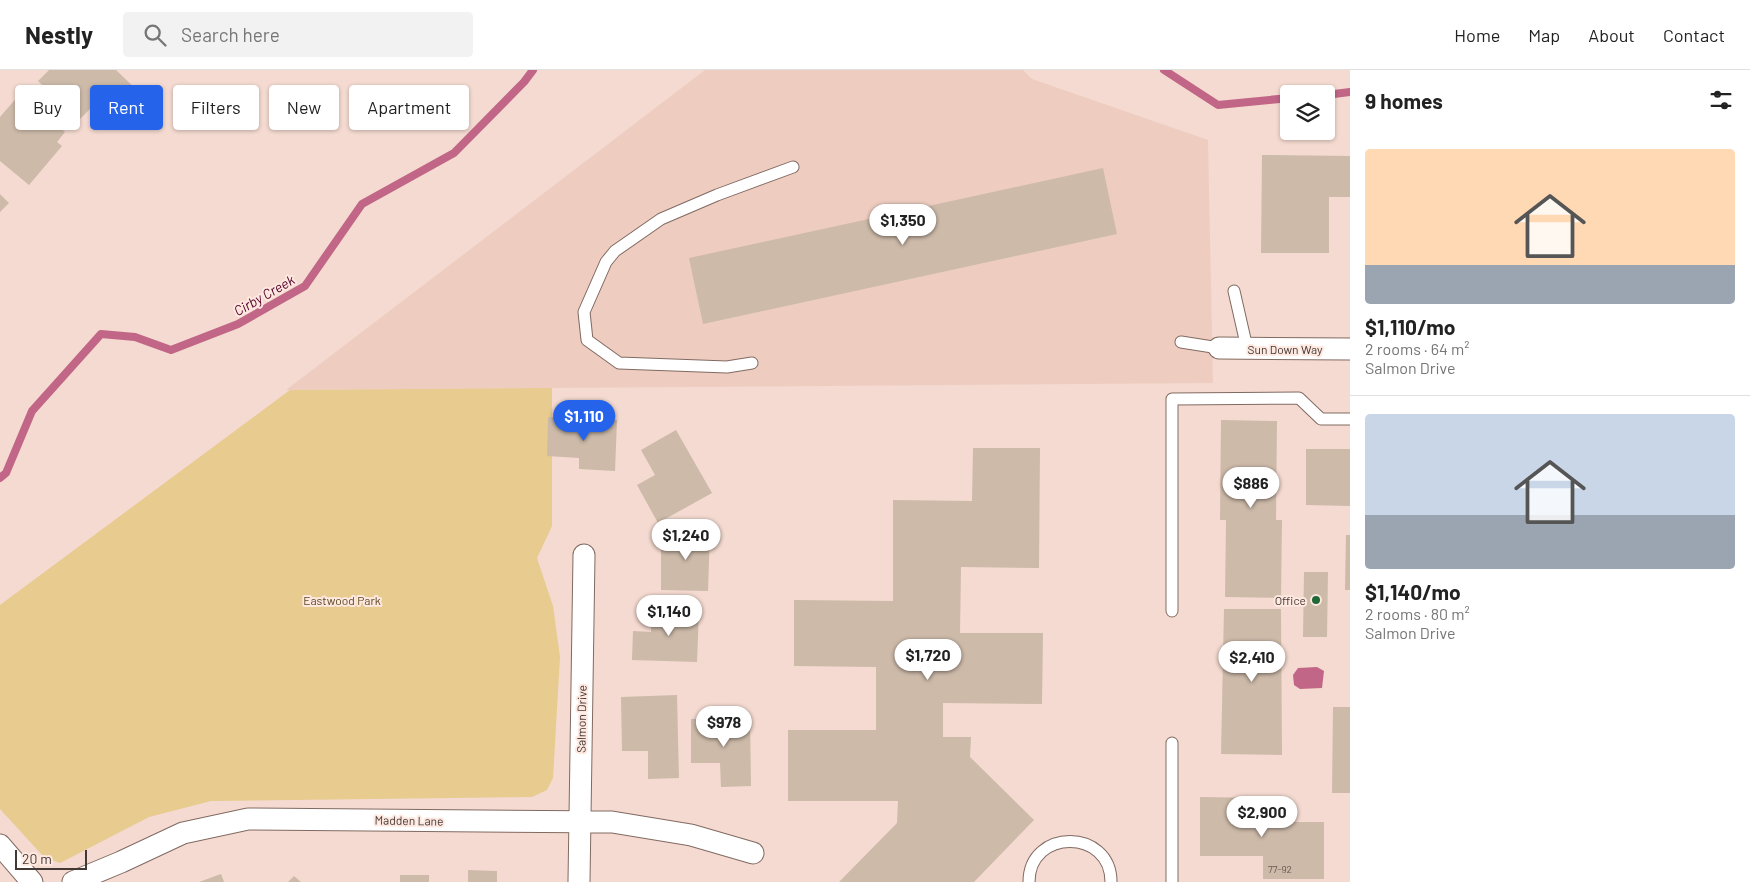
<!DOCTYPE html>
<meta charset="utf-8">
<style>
body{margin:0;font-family:Barlow,sans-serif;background:#f2f2f2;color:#222;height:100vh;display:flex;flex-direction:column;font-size:19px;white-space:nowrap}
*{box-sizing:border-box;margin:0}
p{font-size:16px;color:#767676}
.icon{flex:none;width:28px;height:28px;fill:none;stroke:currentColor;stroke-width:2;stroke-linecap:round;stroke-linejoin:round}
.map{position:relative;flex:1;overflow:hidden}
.drawer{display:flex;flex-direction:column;background:#fff;width:400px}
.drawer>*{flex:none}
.guide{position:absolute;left:15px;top:15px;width:475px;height:45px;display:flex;gap:10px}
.controls{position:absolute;left:1280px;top:15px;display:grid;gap:10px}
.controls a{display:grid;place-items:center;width:55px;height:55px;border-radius:5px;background:#fff;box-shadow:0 1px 4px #0004;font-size:25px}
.scale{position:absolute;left:15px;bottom:12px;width:72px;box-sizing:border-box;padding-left:5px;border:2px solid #433834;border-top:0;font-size:14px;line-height:18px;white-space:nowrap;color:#433834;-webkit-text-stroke:4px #fee8e0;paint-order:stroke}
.price{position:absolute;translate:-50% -42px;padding:0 11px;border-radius:18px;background:#fff;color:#222;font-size:16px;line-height:32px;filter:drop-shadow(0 1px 2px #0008)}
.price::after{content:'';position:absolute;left:50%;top:30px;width:15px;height:11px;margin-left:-8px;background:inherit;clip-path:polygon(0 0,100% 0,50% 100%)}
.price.selected{background:#2563eb;color:#fff}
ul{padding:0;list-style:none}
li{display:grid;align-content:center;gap:10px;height:265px;padding:0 15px}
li+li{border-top:1px solid #e0e0e0}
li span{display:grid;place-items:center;height:155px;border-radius:5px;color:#555}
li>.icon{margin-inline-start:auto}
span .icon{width:90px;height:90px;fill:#fffc;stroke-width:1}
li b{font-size:21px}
h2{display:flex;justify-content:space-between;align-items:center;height:60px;padding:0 15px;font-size:21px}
.tag{padding:0 18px;border-radius:5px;background:#fff;box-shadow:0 1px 4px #0004;font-size:18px;line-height:45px}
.tag.selected{background:#2563eb;color:#fff}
header{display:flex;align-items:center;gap:30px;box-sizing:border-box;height:70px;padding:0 25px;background:#fff;border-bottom:1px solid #e0e0e0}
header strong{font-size:24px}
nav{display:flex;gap:28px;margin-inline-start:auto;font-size:18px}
.search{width:350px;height:45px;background:#f2f2f2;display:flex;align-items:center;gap:12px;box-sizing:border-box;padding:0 18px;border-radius:5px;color:#767676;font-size:19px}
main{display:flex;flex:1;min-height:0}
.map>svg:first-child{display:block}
.built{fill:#eecdc0}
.green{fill:#e7cb8f}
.water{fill:#c16686}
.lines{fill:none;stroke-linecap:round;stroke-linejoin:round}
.stream{stroke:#c16686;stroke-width:8}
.building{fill:#cdbaa9}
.lane-casing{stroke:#816a62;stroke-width:13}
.street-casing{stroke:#816a62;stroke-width:23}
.lane{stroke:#fff;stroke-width:11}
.street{stroke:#fff;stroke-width:21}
.poi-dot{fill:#1e6937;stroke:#fee8e0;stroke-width:2}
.labels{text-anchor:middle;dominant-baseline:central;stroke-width:4;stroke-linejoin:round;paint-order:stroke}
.number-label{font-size:10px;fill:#665851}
.street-label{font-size:12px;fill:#433834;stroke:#fee8e0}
.park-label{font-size:12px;fill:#5b4a23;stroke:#fee8e0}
.poi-label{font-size:12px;fill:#433834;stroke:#fee8e0;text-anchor:end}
.water-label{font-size:14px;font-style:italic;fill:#56002b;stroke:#fee8e0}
</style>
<header>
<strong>Nestly</strong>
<div class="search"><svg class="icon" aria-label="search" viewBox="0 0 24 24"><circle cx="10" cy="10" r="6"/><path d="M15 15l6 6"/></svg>Search here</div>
<nav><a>Home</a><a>Map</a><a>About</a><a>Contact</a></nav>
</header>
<main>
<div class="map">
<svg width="1350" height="812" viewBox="0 0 1350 812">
<rect width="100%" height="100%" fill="#f4dad0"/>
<path class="built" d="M 705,0 L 1023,0 L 1032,9 L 1208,70 L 1213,313 L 286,320 Z"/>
<path class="green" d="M 552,318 L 552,456 L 537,488 L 553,536 L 560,587 L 553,708 L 547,720 L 532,727 L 211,731 L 149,747 L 60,793 L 44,787 L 0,739 L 0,535 L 290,320 Z"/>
<path class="water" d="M 1317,597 L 1324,601 L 1322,618 L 1300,619 L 1294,615 L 1293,605 L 1298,598 Z"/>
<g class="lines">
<path class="stream" d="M 1164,0 L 1218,35 L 1289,28
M 1326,25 L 1350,22
M 0,408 L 6,403 L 32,341 L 101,264 L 135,267 L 171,280 L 238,254 L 305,216 L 362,134 L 454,83 L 524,12 L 533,0"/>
</g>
<path class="building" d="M 49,0 L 116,0 L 140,23 L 115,49 L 97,32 L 79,50 L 38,11 Z
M 26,17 L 55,41 L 48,48 L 65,62 L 57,72 L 62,76 L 29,115 L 0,91 L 0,47 Z
M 1262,85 L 1350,86 L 1350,127 L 1329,127 L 1329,183 L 1261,183 Z
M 1103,98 L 1117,164 L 703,254 L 689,188 Z
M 0,124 L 9,133 L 0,142 Z
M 548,347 L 617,350 L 615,401 L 579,399 L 579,388 L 547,386 Z
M 1221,350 L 1277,351 L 1276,450 L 1282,450 L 1281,528 L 1225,527 L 1226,450 L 1220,450 Z
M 676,360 L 712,423 L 658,453 L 637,415 L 655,405 L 641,380 Z
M 973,378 L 1040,378 L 1039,498 L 961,497 L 960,563 L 1043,563 L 1042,634 L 943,633 L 943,667 L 971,667 L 970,687 L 1034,750 L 974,812 L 839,812 L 897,753 L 898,731 L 788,731 L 788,660 L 876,660 L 876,597 L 794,596 L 794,530 L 893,531 L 893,430 L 972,431 Z
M 1306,379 L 1350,379 L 1350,436 L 1306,435 Z
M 670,459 L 710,460 L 708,521 L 661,520 L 661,472 L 670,472 Z
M 1346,465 L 1350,465 L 1350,520 L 1345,520 Z
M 1304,502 L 1328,502 L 1327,567 L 1303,567 Z
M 652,539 L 699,540 L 697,592 L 632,590 L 633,561 L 651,562 Z
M 1224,539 L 1281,539 L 1282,685 L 1221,684 Z
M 677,625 L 679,708 L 648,709 L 648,681 L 622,681 L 621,627 Z
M 1333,637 L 1350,637 L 1350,723 L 1332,723 Z
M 750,648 L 751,716 L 721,717 L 720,693 L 691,693 L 691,649 Z
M 1200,727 L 1264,728 L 1263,752 L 1324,752 L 1324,809 L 1263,809 L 1263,786 L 1200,786 Z
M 468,800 L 497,801 L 497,812 L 468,812 Z
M 221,804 L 224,812 L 199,812 Z
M 400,805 L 429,805 L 429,812 L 400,812 Z
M 294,806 L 301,812 L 288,812 Z"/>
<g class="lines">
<defs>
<path id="lane" d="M 1234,221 L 1247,278
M 1181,272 L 1219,278
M 752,293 L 727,297 L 619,293 L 587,270 L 584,242 L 606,192 L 615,181 L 661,149 L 717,125 L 793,97
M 1172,541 L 1172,329 L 1299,328 L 1321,349 L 1350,349
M 1029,812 C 1029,758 1111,758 1111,812
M 1172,812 L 1172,673"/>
<path id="street" d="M 1219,278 L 1350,279
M 0,775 L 32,812
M 73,812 L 121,792 L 183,763 L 248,749 L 612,752 L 691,765 L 753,783
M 579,812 L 584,485"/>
</defs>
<use href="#lane" class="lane-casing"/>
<use href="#street" class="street-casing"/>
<use href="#lane" class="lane"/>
<use href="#street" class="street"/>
</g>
<circle class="poi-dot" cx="1316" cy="530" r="5"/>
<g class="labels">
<g class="number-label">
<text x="1280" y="799">77-92</text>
</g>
<g class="street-label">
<text x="1285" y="279">Sun Down Way</text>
<text transform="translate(581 649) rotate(-89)">Salmon Drive</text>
<text transform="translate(409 750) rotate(1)">Madden Lane</text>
</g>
<g class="park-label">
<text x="342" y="530">Eastwood Park</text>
</g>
<g class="poi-label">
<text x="1306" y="530">Office</text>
</g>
<g class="water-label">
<text transform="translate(264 225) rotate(-30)">Cirby Creek</text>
</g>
</g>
</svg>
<div class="controls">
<a><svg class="icon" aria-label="layers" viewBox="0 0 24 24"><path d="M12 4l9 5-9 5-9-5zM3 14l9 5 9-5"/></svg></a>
</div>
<div class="scale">20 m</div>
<b class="price" style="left:903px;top:176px">$1,350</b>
<b class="price selected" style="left:584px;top:372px">$1,110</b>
<b class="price" style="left:1251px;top:439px">$886</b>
<b class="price" style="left:686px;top:491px">$1,240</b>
<b class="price" style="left:669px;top:567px">$1,140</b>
<b class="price" style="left:928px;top:611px">$1,720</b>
<b class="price" style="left:1252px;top:613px">$2,410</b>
<b class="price" style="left:724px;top:678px">$978</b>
<b class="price" style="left:1262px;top:768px">$2,900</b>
<div class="guide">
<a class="tag">Buy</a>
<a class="tag selected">Rent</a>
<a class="tag">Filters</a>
<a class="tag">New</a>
<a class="tag">Apartment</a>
</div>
</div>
<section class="drawer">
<h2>9 homes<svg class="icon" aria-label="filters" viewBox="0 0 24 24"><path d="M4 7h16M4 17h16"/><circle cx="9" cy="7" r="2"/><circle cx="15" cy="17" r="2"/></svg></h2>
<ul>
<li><span style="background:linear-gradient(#ffd9b3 75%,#9aa5b1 0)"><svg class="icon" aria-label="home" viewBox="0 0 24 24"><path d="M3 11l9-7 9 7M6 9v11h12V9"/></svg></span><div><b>$1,110/mo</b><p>2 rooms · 64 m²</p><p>Salmon Drive</p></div></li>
<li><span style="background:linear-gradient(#c9d6e8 65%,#9aa5b1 0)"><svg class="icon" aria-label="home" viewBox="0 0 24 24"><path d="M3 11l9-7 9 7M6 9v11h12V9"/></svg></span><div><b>$1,140/mo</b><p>2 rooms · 80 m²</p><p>Salmon Drive</p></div></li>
</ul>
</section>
</main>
